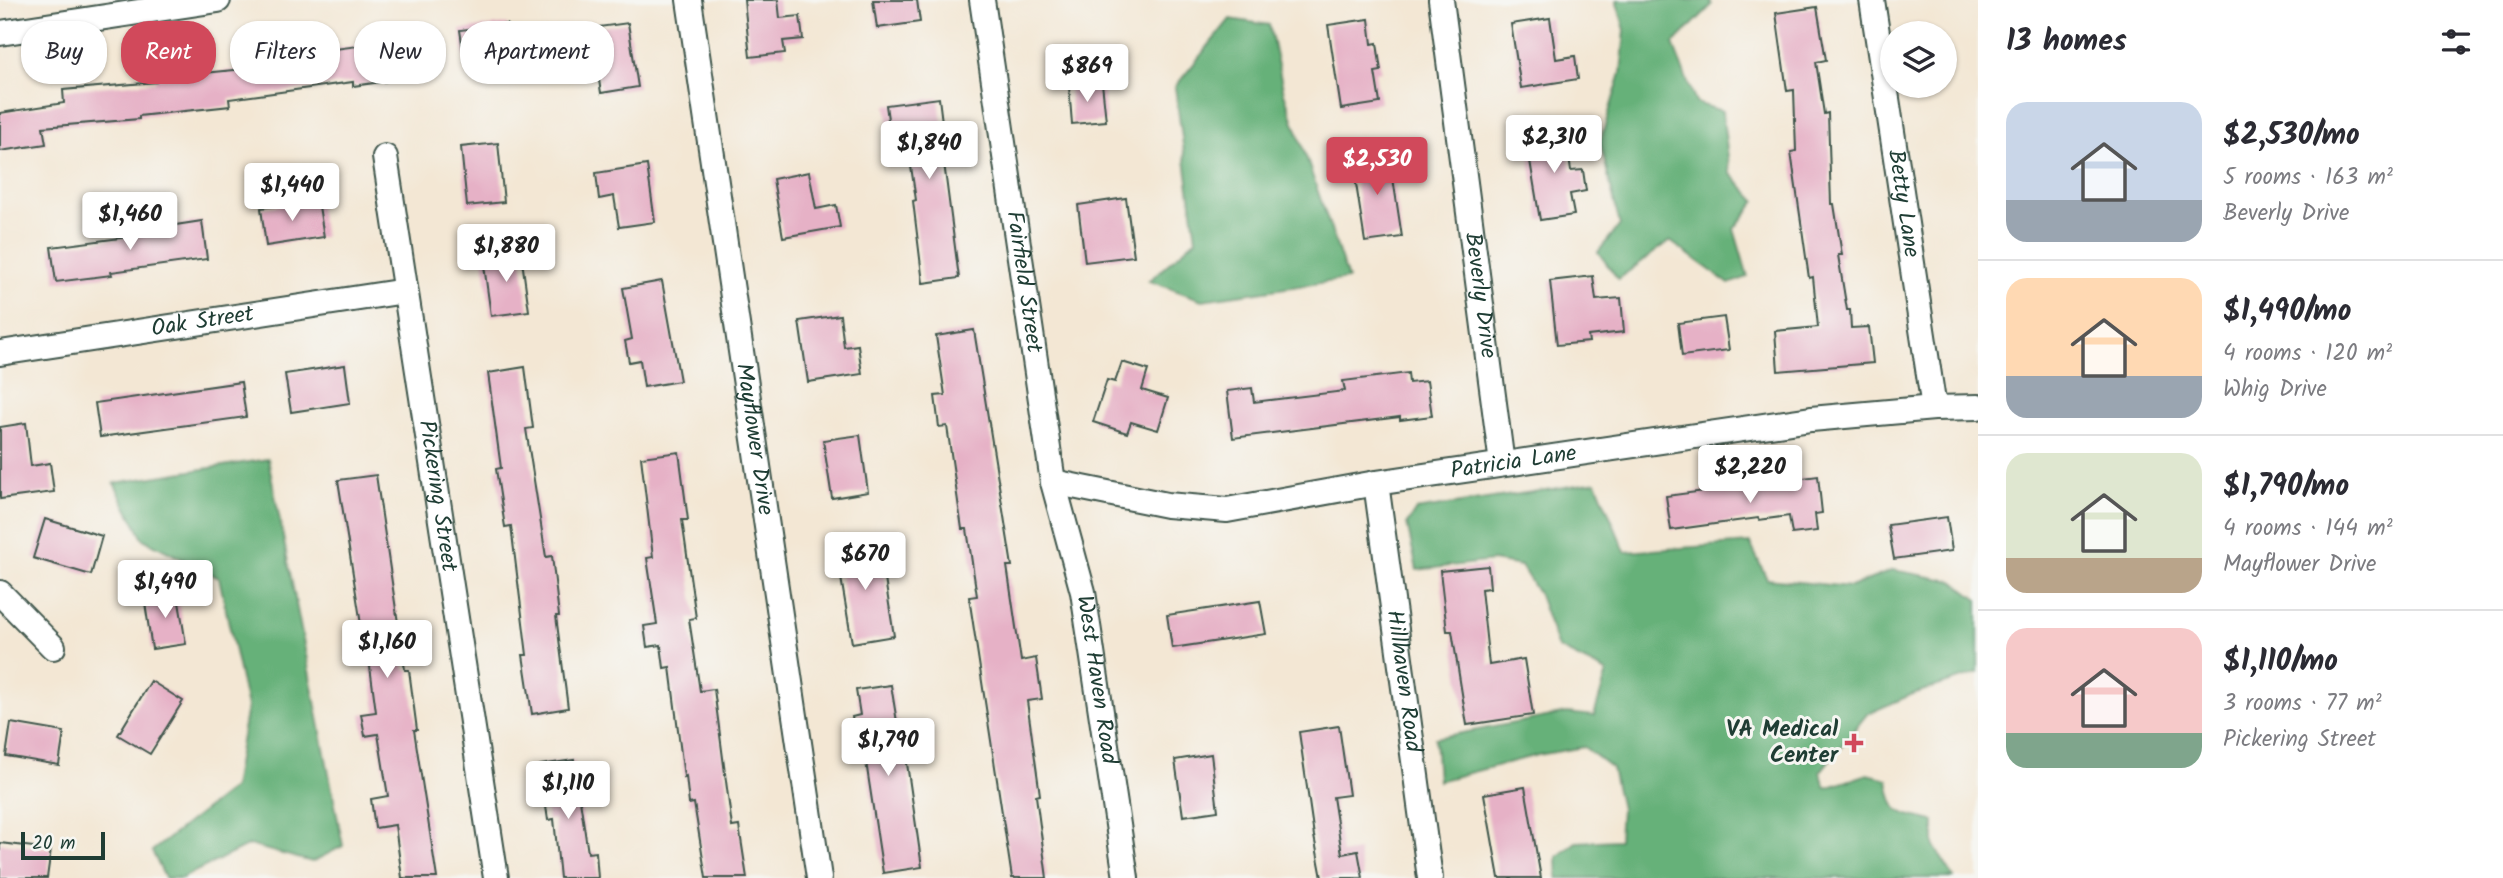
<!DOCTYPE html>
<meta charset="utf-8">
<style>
body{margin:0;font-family:Kalam,sans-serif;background:#f2f2f3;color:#2b2b33;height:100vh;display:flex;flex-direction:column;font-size:26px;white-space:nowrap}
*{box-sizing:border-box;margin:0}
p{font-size:23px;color:#7c7c81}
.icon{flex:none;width:38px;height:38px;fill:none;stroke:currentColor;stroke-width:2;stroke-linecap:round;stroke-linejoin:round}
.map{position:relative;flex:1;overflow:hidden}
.side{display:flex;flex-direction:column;background:#fff;width:525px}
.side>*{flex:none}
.top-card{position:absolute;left:21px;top:21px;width:665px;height:63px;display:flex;gap:14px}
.tools{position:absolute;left:1880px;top:21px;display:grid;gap:14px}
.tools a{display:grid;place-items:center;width:77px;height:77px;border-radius:50%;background:#fff;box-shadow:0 2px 5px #0004;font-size:35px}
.scale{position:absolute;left:21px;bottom:18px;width:84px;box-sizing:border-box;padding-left:7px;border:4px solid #1f3d34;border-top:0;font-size:19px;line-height:24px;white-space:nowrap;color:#1f3d34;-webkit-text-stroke:5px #f6f6f2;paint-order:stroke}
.price{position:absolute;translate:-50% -60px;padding:0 16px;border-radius:7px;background:#fff;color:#222;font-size:23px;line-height:46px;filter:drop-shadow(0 2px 4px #0008)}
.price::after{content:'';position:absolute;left:50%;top:42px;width:21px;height:16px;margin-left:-10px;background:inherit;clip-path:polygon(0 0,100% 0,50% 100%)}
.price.on{background:#d1495b;color:#fff}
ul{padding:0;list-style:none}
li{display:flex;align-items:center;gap:21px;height:175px;padding:0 28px}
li+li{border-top:2px solid #e1e1e2}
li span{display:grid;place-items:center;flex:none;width:196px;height:140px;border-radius:21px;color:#555}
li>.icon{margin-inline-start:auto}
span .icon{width:84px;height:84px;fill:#fffc;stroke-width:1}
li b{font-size:30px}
h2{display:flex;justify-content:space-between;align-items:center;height:84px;padding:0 28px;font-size:30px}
.pill{padding:0 24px;border-radius:28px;background:#fff;box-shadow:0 2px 5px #0004;font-size:24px;line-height:63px}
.pill.on{background:#d1495b;color:#fff}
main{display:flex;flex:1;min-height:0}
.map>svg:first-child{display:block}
.forest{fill:#66b179;stroke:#427756;stroke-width:2}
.building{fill:#e6b1c6}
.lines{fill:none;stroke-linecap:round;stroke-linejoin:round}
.minor-casing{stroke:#3f564c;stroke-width:28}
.minor{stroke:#fff;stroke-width:24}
.poi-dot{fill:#d1495b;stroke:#f6f6f2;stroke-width:2.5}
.labels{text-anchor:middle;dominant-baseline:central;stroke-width:6;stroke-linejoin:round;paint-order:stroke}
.street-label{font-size:23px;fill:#1f3d34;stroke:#f6f6f2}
.poi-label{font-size:23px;font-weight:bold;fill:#1f3d34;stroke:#f6f6f2;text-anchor:end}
</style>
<main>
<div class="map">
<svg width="1978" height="878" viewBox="0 0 1978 878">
<rect width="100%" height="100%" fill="#f6f6f2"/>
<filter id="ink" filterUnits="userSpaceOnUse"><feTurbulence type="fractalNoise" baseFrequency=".0143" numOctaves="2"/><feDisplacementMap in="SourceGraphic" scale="14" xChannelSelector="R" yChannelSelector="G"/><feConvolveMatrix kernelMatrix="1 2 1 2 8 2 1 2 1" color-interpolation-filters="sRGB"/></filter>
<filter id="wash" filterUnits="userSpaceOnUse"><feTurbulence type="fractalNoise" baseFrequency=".00686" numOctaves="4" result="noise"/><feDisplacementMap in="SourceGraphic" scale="28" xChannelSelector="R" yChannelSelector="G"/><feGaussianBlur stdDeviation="1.57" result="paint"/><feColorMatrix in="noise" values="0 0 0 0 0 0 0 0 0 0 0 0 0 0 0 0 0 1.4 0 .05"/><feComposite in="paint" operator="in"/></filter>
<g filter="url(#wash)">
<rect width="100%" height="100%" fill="#f3e7d4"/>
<path class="forest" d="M 1616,0 L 1710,0 L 1712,5 L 1673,44 L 1696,103 L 1722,111 L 1730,173 L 1756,201 L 1734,229 L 1748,277 L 1729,284 L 1670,241 L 1618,279 L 1598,252 L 1620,225 L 1600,142 L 1621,73 L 1625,30 Z
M 1230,19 L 1269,25 L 1284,93 L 1348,279 L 1202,300 L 1149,281 L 1196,239 L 1175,87 Z
M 268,459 L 343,846 L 312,862 L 249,845 L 182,878 L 165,878 L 152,851 L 233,788 L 247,707 L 219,578 L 143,539 L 114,483 Z
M 1596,482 L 1625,552 L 1750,543 L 1767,579 L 1851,587 L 1893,570 L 1953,581 L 1978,600 L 1978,673 L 1913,694 L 1867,714 L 1820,772 L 1826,788 L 1868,774 L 1888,779 C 1893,817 1899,813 1934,821 L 1934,846 L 1954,878 L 1558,878 L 1557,857 L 1576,842 L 1619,840 L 1621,809 L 1612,768 L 1584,747 L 1538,755 L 1438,781 L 1435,738 L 1567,713 L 1594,716 L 1607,672 L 1558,648 L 1539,595 L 1521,566 L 1493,561 L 1417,570 L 1407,524 L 1416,510 Z"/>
<g id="blocks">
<path class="building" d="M 744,0 L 778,0 L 780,18 L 800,16 L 803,39 L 783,41 L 785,53 L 750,57 Z
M 873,0 L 917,0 L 920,22 L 877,28 Z
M 1817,7 L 1826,60 L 1816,62 L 1824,114 L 1828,113 L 1831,204 L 1834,204 L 1842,255 L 1838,255 L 1847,310 L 1850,310 L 1851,328 L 1869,327 L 1873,363 L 1778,371 L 1775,331 L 1818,327 L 1813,277 L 1809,278 L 1791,152 L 1796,151 L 1794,90 L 1787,91 L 1776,13 Z
M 1550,18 L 1556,59 L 1575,56 L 1578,79 L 1521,88 L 1511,24 Z
M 1369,19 L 1372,44 L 1377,43 L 1381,71 L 1375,72 L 1380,103 L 1341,109 L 1328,25 Z
M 628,23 L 638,87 L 601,93 L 591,28 Z
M 507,24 L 512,57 L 465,63 L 460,30 Z
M 403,40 L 409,78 L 353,86 L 353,82 L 229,99 L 230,106 L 139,116 L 139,119 L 43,127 L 46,144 L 0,151 L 0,113 L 64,103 L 63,90 L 156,82 L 155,78 L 253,68 L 251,60 Z
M 1102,83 L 1106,121 L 1072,124 L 1069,86 Z
M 939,98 L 943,130 L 963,128 L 966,152 L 943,155 L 959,278 L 923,283 L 913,201 L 916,200 L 908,146 L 892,148 L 886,105 Z
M 1565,131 L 1571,171 L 1583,170 L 1586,191 L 1570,194 L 1574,215 L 1540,220 L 1526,137 Z
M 498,143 L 504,202 L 467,206 L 461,147 Z
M 1389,152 L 1402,237 L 1365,242 L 1352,158 Z
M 647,165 L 655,222 L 619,227 L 614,196 L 599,199 L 596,173 Z
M 809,172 L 816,209 L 836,205 L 840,227 L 783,237 L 773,179 Z
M 1126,198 L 1134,256 L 1085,262 L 1078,205 Z
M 318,200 L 324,237 L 266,246 L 261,208 Z
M 202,221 L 207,259 L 111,272 L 112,275 L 56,282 L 51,247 L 144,235 L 143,230 Z
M 521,253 L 529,311 L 491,316 L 483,258 Z
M 1593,276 L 1596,300 L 1621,298 L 1624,332 L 1588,336 L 1589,342 L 1557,345 L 1550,281 Z
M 662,281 L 680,381 L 644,387 L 640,360 L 629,362 L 625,341 L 632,339 L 623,288 Z
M 840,315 L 844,347 L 858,345 L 862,374 L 808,382 L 799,321 Z
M 1724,317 L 1729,350 L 1682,356 L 1678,323 Z
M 974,330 L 1012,566 L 1007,566 L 1021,661 L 1036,658 L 1042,699 L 1027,701 L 1040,795 L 1036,796 L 1047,878 L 1012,878 L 969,597 L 977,596 L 967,529 L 962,529 L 947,426 L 939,427 L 935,396 L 945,395 L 936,336 Z
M 1122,362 L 1148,370 L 1142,390 L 1168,398 L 1158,430 L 1131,422 L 1127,433 L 1093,422 L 1107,380 L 1115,382 Z
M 345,365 L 350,403 L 291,412 L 285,374 Z
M 525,367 L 533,428 L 526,429 L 546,557 L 552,556 L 559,616 L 556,616 L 568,708 L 532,714 L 523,655 L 527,655 L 511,526 L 505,527 L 496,469 L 501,468 L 488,373 Z
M 1408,373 L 1409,383 L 1427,381 L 1432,416 L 1400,420 L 1400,417 L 1233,438 L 1227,391 L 1252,388 L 1254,402 L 1345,391 L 1343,381 Z
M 241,382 L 246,417 L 100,437 L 95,403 Z
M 26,423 L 31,466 L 50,463 L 54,492 L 0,499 L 0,427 Z
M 860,435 L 868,492 L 832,498 L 823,440 Z
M 679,452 L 688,520 L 682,520 L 696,618 L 689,619 L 700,691 L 714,689 L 732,827 L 739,826 L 747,878 L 706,878 L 694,803 L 689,804 L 686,776 L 684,777 L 670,667 L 664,668 L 661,645 L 647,647 L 644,626 L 657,624 L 647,558 L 653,557 L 641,457 Z
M 376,475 L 405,670 L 409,670 L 417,730 L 414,730 L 437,878 L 402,878 L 395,825 L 375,828 L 371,799 L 388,796 L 378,734 L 365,736 L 361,714 L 376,712 L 366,636 L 363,637 L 338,480 Z
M 1818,476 L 1822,513 L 1815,514 L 1817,531 L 1792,534 L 1789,516 L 1759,520 L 1758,518 L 1671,530 L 1666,496 Z
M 1947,517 L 1952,551 L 1894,559 L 1888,525 Z
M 45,519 L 102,536 L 91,575 L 33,558 Z
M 879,541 L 894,636 L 852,643 L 836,548 Z
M 1488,566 L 1490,588 L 1481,589 L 1489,665 L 1524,659 L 1533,715 L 1467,725 L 1452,631 L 1447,631 L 1440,571 Z
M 177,590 L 186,644 L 152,649 L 144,596 Z
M 1260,601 L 1266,634 L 1172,648 L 1167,615 Z
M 151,681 L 183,701 L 150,754 L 118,735 Z
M 891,685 L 897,722 L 901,722 L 922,867 L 883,873 L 865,755 L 858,756 L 852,717 L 860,715 L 856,690 Z
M 11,723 L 64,732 L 59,765 L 6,756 Z
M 1339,726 L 1349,795 L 1333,797 L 1342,854 L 1358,851 L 1363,878 L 1322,878 L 1314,836 L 1299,732 Z
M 1211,754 L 1218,811 L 1183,816 L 1175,760 Z
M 574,760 L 588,853 L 596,852 L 598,878 L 560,878 L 554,819 L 548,820 L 540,765 Z
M 1525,787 L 1541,878 L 1499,878 L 1484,794 Z
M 0,843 L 51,849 L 47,878 L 0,878 Z"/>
</g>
</g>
<g filter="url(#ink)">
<use href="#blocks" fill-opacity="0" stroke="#3f564c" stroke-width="2"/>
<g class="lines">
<defs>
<g id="minor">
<path id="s1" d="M 689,0 L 819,878"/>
<path id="s2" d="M 982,0 L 1053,482 L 1083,592 L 1126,878"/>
<path id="s3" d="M 1441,0 L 1502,464"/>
<path id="s4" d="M 1872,0 L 1934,408"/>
<path d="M 0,33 L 218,0"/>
<path id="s5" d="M 385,157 L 496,878"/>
<path id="s6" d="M 0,353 L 405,291"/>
<path id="s7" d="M 1053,482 L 1167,505 L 1227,510 L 1376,483 L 1811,419 L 1934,408 L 1978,407"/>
<path id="s8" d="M 1376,483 L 1430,878"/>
<path d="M 0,593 L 53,647"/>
</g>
</defs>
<use href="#minor" class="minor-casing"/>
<use href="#minor" class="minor"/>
</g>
</g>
<path class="poi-dot" d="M1850.5 732.5h7v7h7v7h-7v7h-7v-7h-7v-7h7z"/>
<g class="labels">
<g class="street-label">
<text stroke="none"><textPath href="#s4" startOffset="206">Betty Lane</textPath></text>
<text stroke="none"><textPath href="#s2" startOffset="285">Fairfield Street</textPath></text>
<text stroke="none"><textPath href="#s3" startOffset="298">Beverly Drive</textPath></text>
<text stroke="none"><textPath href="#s6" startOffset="205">Oak Street</textPath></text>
<text stroke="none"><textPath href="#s1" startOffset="444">Mayflower Drive</textPath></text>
<text stroke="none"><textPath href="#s7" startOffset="467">Patricia Lane</textPath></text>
<text stroke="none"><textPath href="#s5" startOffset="343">Pickering Street</textPath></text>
<text stroke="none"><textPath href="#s2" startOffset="690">West Haven Road</textPath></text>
<text stroke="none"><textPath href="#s8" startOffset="200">Hillhaven Road</textPath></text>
</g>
<g class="poi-label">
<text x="1838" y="730">VA Medical<tspan x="1838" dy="26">Center</tspan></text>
</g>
</g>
</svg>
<div class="tools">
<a><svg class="icon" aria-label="layers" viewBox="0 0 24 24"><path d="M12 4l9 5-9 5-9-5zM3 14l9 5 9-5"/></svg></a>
</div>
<div class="scale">20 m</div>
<b class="price" style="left:1087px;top:104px">$869</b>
<b class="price" style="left:1554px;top:175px">$2,310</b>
<b class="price" style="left:929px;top:181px">$1,840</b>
<b class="price on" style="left:1377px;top:197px">$2,530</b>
<b class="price" style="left:292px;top:223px">$1,440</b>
<b class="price" style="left:130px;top:252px">$1,460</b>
<b class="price" style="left:506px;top:284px">$1,880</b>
<b class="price" style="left:1750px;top:505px">$2,220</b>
<b class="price" style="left:865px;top:592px">$670</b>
<b class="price" style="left:165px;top:620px">$1,490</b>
<b class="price" style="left:387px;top:680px">$1,160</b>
<b class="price" style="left:888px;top:778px">$1,790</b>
<b class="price" style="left:568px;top:821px">$1,110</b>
<div class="top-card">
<a class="pill">Buy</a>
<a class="pill on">Rent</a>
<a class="pill">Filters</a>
<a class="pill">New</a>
<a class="pill">Apartment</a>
</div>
</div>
<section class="side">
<h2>13 homes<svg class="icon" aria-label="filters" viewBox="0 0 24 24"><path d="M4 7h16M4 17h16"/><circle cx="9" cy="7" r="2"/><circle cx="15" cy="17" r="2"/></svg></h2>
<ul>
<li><span style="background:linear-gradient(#c9d6e8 70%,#9aa5b1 0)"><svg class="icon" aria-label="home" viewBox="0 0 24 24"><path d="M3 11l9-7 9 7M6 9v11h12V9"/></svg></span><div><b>$2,530/mo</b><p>5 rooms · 163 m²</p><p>Beverly Drive</p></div></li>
<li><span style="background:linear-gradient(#ffd9b3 70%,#9aa5b1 0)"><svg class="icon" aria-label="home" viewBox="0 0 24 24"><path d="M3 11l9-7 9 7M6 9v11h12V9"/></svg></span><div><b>$1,490/mo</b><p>4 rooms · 120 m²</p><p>Whig Drive</p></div></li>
<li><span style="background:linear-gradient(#dfe7d0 75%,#b9a48a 0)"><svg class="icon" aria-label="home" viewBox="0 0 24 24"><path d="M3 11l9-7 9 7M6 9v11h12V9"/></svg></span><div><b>$1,790/mo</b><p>4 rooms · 144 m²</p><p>Mayflower Drive</p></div></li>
<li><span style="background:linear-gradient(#f6c9c9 75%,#7fa58c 0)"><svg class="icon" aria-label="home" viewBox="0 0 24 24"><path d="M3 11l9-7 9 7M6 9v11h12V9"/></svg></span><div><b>$1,110/mo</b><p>3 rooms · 77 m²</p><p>Pickering Street</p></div></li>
</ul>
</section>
</main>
